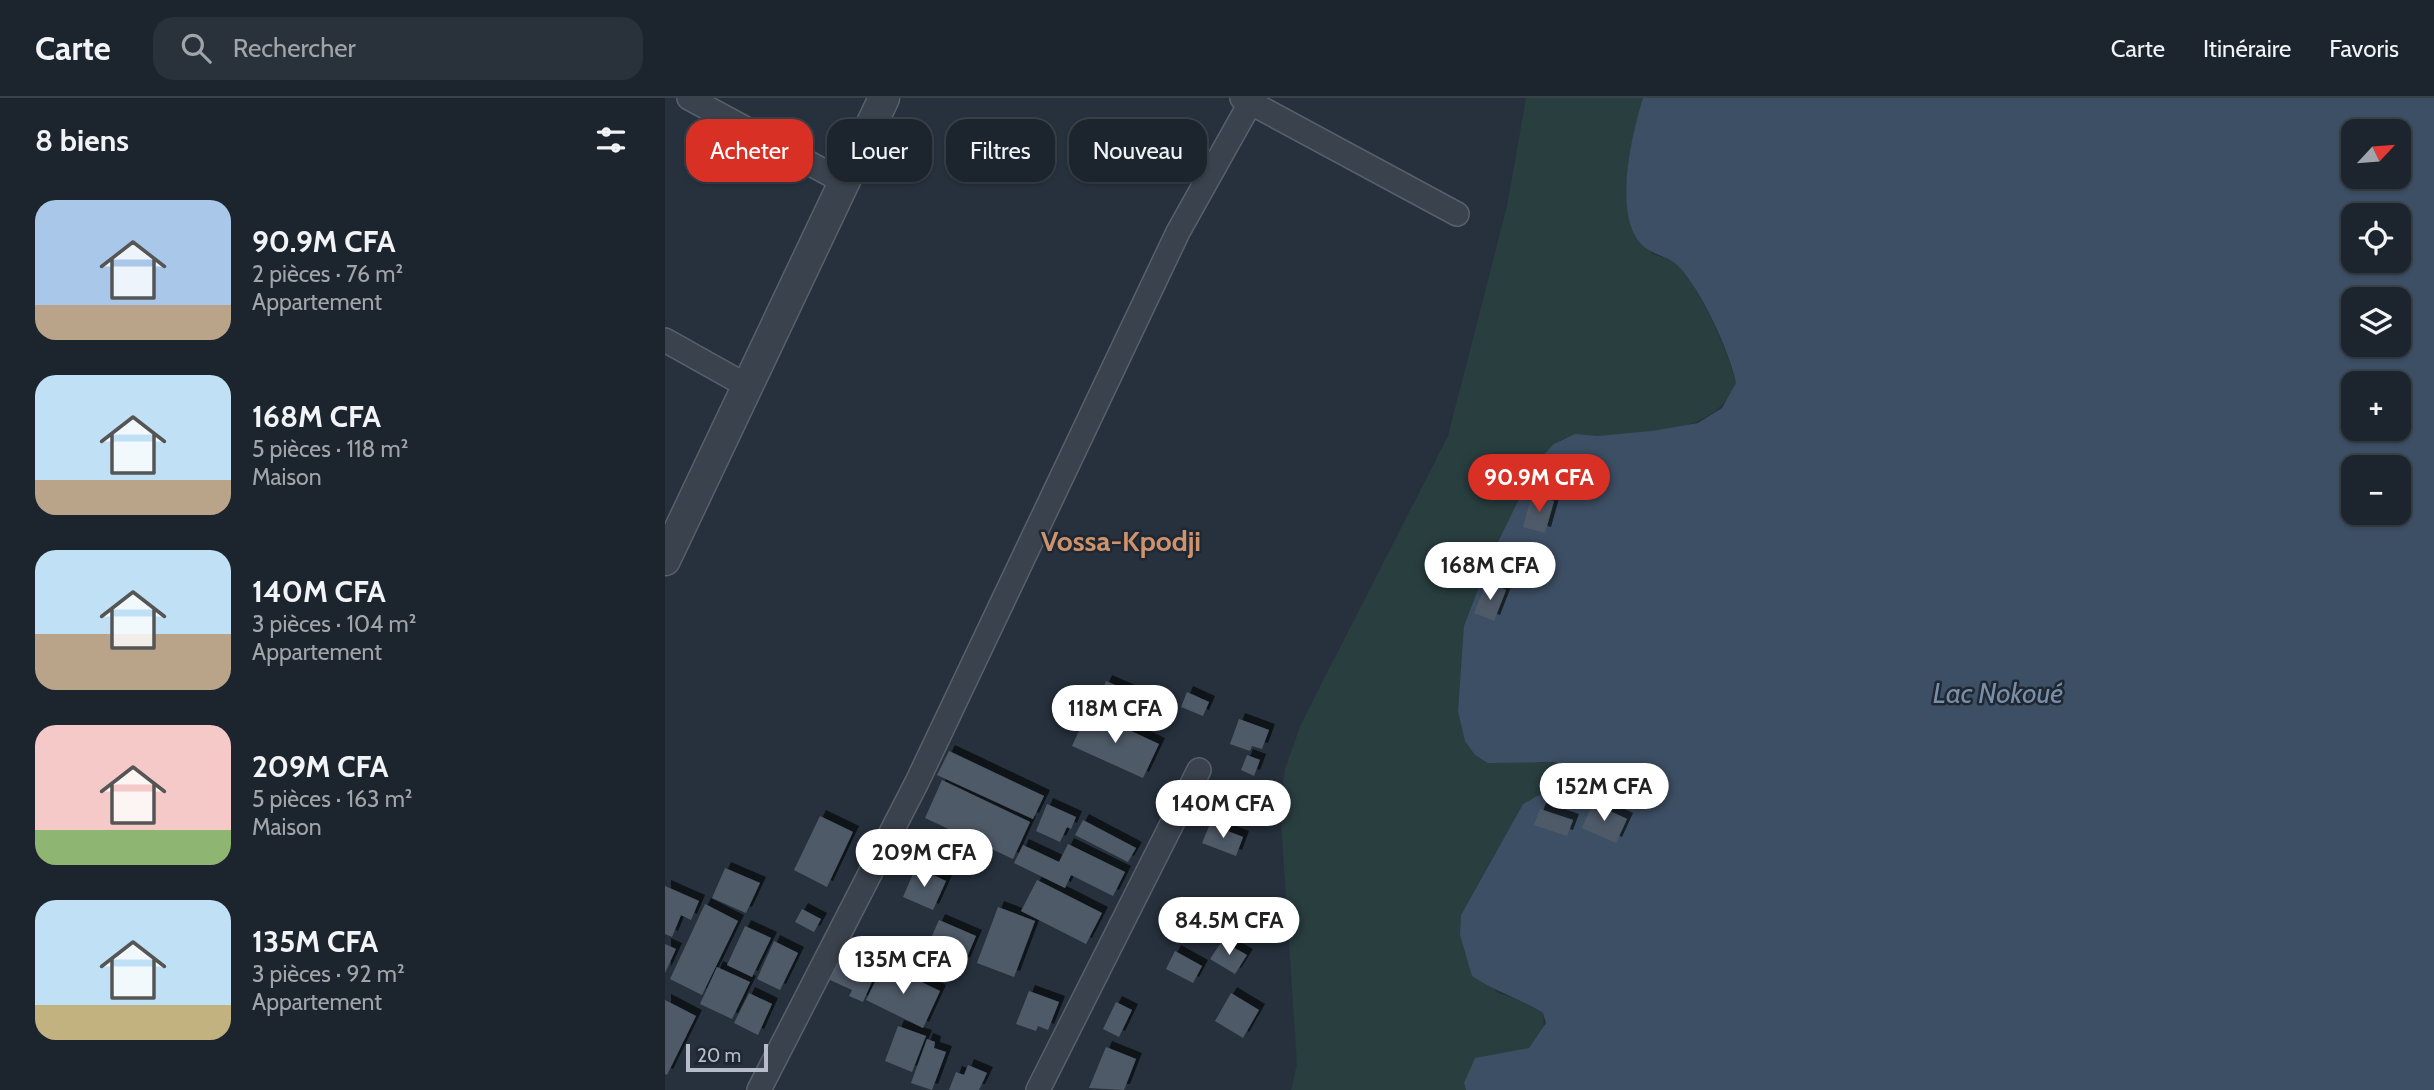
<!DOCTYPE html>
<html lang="fr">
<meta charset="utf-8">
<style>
body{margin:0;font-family:Cabin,sans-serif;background:#29313a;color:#f1f3f6;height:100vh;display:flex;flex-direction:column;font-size:26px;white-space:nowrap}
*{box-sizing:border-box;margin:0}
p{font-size:23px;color:#a0a5aa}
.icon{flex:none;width:38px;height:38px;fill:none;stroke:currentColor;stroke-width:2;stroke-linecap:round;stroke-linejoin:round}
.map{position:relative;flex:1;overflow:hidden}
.panel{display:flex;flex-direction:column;background:#1c252e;width:665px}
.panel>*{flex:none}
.hud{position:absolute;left:21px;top:21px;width:665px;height:63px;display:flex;gap:14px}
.needle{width:46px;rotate:64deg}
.tools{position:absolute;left:1676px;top:21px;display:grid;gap:14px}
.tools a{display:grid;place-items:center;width:70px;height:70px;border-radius:14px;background:#1c252e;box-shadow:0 2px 5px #0004,0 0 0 2px #3a424a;font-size:35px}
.scale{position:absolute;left:21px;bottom:18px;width:82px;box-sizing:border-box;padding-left:7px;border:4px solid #b6bdc8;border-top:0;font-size:19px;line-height:24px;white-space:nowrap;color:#b6bdc8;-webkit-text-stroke:5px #1f2732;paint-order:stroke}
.price{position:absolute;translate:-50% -60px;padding:0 16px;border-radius:24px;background:#fff;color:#222;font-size:23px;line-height:46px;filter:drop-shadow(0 2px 4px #0008)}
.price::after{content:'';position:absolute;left:50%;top:42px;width:21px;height:16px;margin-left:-10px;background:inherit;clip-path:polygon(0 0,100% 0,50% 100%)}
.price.on{background:#d93025;color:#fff}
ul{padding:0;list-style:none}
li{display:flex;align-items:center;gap:21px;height:175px;padding:0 35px}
li span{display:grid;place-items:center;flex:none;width:196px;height:140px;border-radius:21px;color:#555}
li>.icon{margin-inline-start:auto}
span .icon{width:84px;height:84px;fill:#fffc;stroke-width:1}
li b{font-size:30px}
h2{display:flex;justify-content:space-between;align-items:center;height:84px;padding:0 35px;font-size:30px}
.chip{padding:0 24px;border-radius:21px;background:#1c252e;box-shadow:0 2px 5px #0004,0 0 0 2px #3a424a;font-size:24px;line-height:63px}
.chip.on{background:#d93025;color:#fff}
header{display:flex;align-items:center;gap:42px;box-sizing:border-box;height:98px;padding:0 35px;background:#1c252e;border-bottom:2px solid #3a424a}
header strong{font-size:33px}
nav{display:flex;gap:38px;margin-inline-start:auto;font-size:24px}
.search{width:490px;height:63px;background:#29313a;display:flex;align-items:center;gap:18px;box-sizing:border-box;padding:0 24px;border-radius:21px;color:#a0a5aa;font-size:26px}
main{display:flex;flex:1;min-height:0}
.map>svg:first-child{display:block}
.green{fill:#293e3f}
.water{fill:#3d4f64;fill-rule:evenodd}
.building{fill:#505a67;filter:url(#shadow)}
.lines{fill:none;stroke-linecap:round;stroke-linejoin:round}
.minor-casing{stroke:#58606b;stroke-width:26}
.tertiary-casing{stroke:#58606b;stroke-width:33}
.minor{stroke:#3a424d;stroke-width:23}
.tertiary{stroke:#3a424d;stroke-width:30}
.labels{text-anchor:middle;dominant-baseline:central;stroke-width:5;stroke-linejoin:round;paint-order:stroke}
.neighbourhood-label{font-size:28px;font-weight:bold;fill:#cd936c;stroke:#1f2732}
.water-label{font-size:28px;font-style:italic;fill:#798fa9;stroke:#1f2732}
</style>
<header>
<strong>Carte</strong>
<div class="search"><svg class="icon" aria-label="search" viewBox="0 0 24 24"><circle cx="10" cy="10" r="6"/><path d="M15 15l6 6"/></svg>Rechercher</div>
<nav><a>Carte</a><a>Itinéraire</a><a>Favoris</a></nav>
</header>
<main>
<section class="panel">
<h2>8 biens<svg class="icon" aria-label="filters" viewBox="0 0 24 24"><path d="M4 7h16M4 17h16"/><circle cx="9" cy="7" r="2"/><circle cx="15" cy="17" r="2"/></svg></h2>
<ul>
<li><span style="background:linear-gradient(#a9c7e8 75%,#b9a48a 0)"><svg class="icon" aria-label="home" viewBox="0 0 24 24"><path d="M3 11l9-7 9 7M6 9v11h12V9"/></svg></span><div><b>90.9M CFA</b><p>2 pièces · 76 m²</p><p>Appartement</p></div></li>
<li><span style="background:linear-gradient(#bfe0f5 75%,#b9a48a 0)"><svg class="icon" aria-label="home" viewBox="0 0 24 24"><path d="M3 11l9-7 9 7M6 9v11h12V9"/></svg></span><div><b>168M CFA</b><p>5 pièces · 118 m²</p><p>Maison</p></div></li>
<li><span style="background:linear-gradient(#bfe0f5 60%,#b9a48a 0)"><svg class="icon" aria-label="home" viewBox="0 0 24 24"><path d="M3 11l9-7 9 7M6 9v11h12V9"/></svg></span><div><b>140M CFA</b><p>3 pièces · 104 m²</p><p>Appartement</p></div></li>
<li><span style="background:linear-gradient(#f6c9c9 75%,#8fb573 0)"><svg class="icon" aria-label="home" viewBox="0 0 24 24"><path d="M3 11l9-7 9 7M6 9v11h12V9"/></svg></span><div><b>209M CFA</b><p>5 pièces · 163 m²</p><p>Maison</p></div></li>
<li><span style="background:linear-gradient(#bfe0f5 75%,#c2b280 0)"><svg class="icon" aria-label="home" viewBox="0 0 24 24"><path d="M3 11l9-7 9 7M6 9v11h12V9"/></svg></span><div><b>135M CFA</b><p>3 pièces · 92 m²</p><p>Appartement</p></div></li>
</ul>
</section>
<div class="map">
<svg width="1769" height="992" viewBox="0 0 1769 992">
<defs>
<filter id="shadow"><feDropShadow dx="6" dy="-6" stdDeviation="0" flood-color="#0009"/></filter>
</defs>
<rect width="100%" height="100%" fill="#26313d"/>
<path class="green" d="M 861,0 L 978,0 L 961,86 L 987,156 C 993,158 1002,160 1008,164 C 1030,177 1066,259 1071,285 C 1052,336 982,335 935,338 C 917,339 906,335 890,346 C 872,358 864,380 855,399 C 846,418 835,437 827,457 C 810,499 797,568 793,613 L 874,665 L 890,664 L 898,671 L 900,681 L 895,692 L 872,698 L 858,706 L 796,817 L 831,894 L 860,904 L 878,915 L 879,932 L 864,950 L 799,985 L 801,992 L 626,992 L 632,966 L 615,709 L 620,671 L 636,626 L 783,338 L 842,108 Z"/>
<path class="water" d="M 978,0 L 1769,0 L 1769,992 L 801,992 L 799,985 L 810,960 L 864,950 L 881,925 L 878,915 C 854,900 831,894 807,878 L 795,837 L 796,817 L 858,706 L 872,698 L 895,692 L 900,681 L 898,671 L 890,664 L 823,665 L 810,657 L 800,643 L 793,613 L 799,528 L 826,458 L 873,362 L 889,346 L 910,336 L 932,338 L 987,333 L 1033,325 L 1057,310 L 1071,285 C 1065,254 1035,189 1012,167 C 1000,156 983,157 972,141 C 950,108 967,36 978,0 ZM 1689,33 L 1734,33 L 1734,79 L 1689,79 ZM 1689,117 L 1734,117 L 1734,163 L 1689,163 ZM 1689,201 L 1734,201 L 1734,247 L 1689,247 ZM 1689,285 L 1734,285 L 1734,331 L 1689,331 ZM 1689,369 L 1734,369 L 1734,415 L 1689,415 Z"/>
<path class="building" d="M 867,397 L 889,403 L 880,435 L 858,429 Z
M 822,484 L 841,492 L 829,523 L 809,515 Z
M 441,583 L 469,595 L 459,619 L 431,607 Z
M 522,594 L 544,604 L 538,618 L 516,609 Z
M 423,613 L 494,646 L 478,680 L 407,648 Z
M 574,621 L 604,632 L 597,651 L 587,648 L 585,653 L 565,646 Z
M 284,653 L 379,698 L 368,721 L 272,677 Z
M 582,657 L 595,662 L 589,678 L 576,672 Z
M 277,682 L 365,724 L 348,761 L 260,720 Z
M 928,705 L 962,721 L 951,745 L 917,730 Z
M 382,706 L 411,719 L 406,731 L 402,729 L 395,744 L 371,733 Z
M 875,711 L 908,722 L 902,738 L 869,727 Z
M 155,718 L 188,734 L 162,789 L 129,772 Z
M 418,722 L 471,750 L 463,764 L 410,737 Z
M 545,726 L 578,739 L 571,758 L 537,745 Z
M 403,746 L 460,774 L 448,798 L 406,777 L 400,790 L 349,765 L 358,747 L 394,764 Z
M 251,769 L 281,783 L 268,812 L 238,799 Z
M 60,770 L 95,785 L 81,815 L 47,800 Z
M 372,782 L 437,815 L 421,846 L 356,813 Z
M 0,788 L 34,803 L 26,822 L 16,817 L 7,839 L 0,836 Z
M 40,806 L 73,823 L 37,897 L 5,881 Z
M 333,809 L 370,823 L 349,879 L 312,865 Z
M 137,811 L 156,821 L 149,834 L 130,824 Z
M 274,822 L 311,838 L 299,866 L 262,849 Z
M 80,828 L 106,840 L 87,879 L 62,867 Z
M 109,843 L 133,855 L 115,892 L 92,881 Z
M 557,843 L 582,857 L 570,876 L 545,861 Z
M 0,846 L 11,851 L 0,875 Z
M 510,853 L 537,868 L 528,885 L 501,871 Z
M 175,860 L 201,872 L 200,875 L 209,879 L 198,904 L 184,898 L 187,892 L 165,882 Z
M 219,866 L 275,893 L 258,930 L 201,902 Z
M 52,869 L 85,884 L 67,921 L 35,906 Z
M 364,893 L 394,904 L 383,932 L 373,928 L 371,933 L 351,926 Z
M 84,895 L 107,906 L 93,937 L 69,925 Z
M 566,895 L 594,912 L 578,940 L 550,923 Z
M 0,902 L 31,918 L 2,977 L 0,976 Z
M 451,904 L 467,912 L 454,939 L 438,931 Z
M 233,928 L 261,938 L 247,974 L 220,963 Z
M 262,941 L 270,944 L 269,950 L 281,954 L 267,992 L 246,985 Z
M 441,949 L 471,961 L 459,992 L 424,990 Z
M 303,967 L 322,975 L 314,992 L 284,992 L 291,974 L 299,977 Z"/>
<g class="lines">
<defs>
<path id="minor" d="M 24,0 L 179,84
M 577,0 L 792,116
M 0,242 L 82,288
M 94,992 L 252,684 L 513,134 L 588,0
M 373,992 L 534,672"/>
<path id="tertiary" d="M 0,462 L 219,0"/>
</defs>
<use href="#minor" class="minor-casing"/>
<use href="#tertiary" class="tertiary-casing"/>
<use href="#minor" class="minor"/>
<use href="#tertiary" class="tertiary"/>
</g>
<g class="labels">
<g class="neighbourhood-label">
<text x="456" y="443">Vossa-Kpodji</text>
</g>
<g class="water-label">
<text x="1333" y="595">Lac Nokoué</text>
</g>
</g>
</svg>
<div class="tools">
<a><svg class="needle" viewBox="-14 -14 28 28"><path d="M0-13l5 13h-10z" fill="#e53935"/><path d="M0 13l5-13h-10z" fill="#a0a5aa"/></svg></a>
<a><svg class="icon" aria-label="locate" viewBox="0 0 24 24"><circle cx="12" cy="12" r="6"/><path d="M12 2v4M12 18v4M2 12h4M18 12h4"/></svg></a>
<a><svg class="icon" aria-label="layers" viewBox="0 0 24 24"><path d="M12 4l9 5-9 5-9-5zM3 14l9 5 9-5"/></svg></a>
<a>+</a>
<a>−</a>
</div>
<div class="scale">20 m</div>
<b class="price on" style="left:874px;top:416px">90.9M CFA</b>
<b class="price" style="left:825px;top:504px">168M CFA</b>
<b class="price" style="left:450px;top:647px">118M CFA</b>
<b class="price" style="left:939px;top:725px">152M CFA</b>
<b class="price" style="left:558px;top:742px">140M CFA</b>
<b class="price" style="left:259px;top:791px">209M CFA</b>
<b class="price" style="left:564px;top:859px">84.5M CFA</b>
<b class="price" style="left:238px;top:898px">135M CFA</b>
<div class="hud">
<a class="chip on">Acheter</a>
<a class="chip">Louer</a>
<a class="chip">Filtres</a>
<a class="chip">Nouveau</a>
</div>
</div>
</main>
